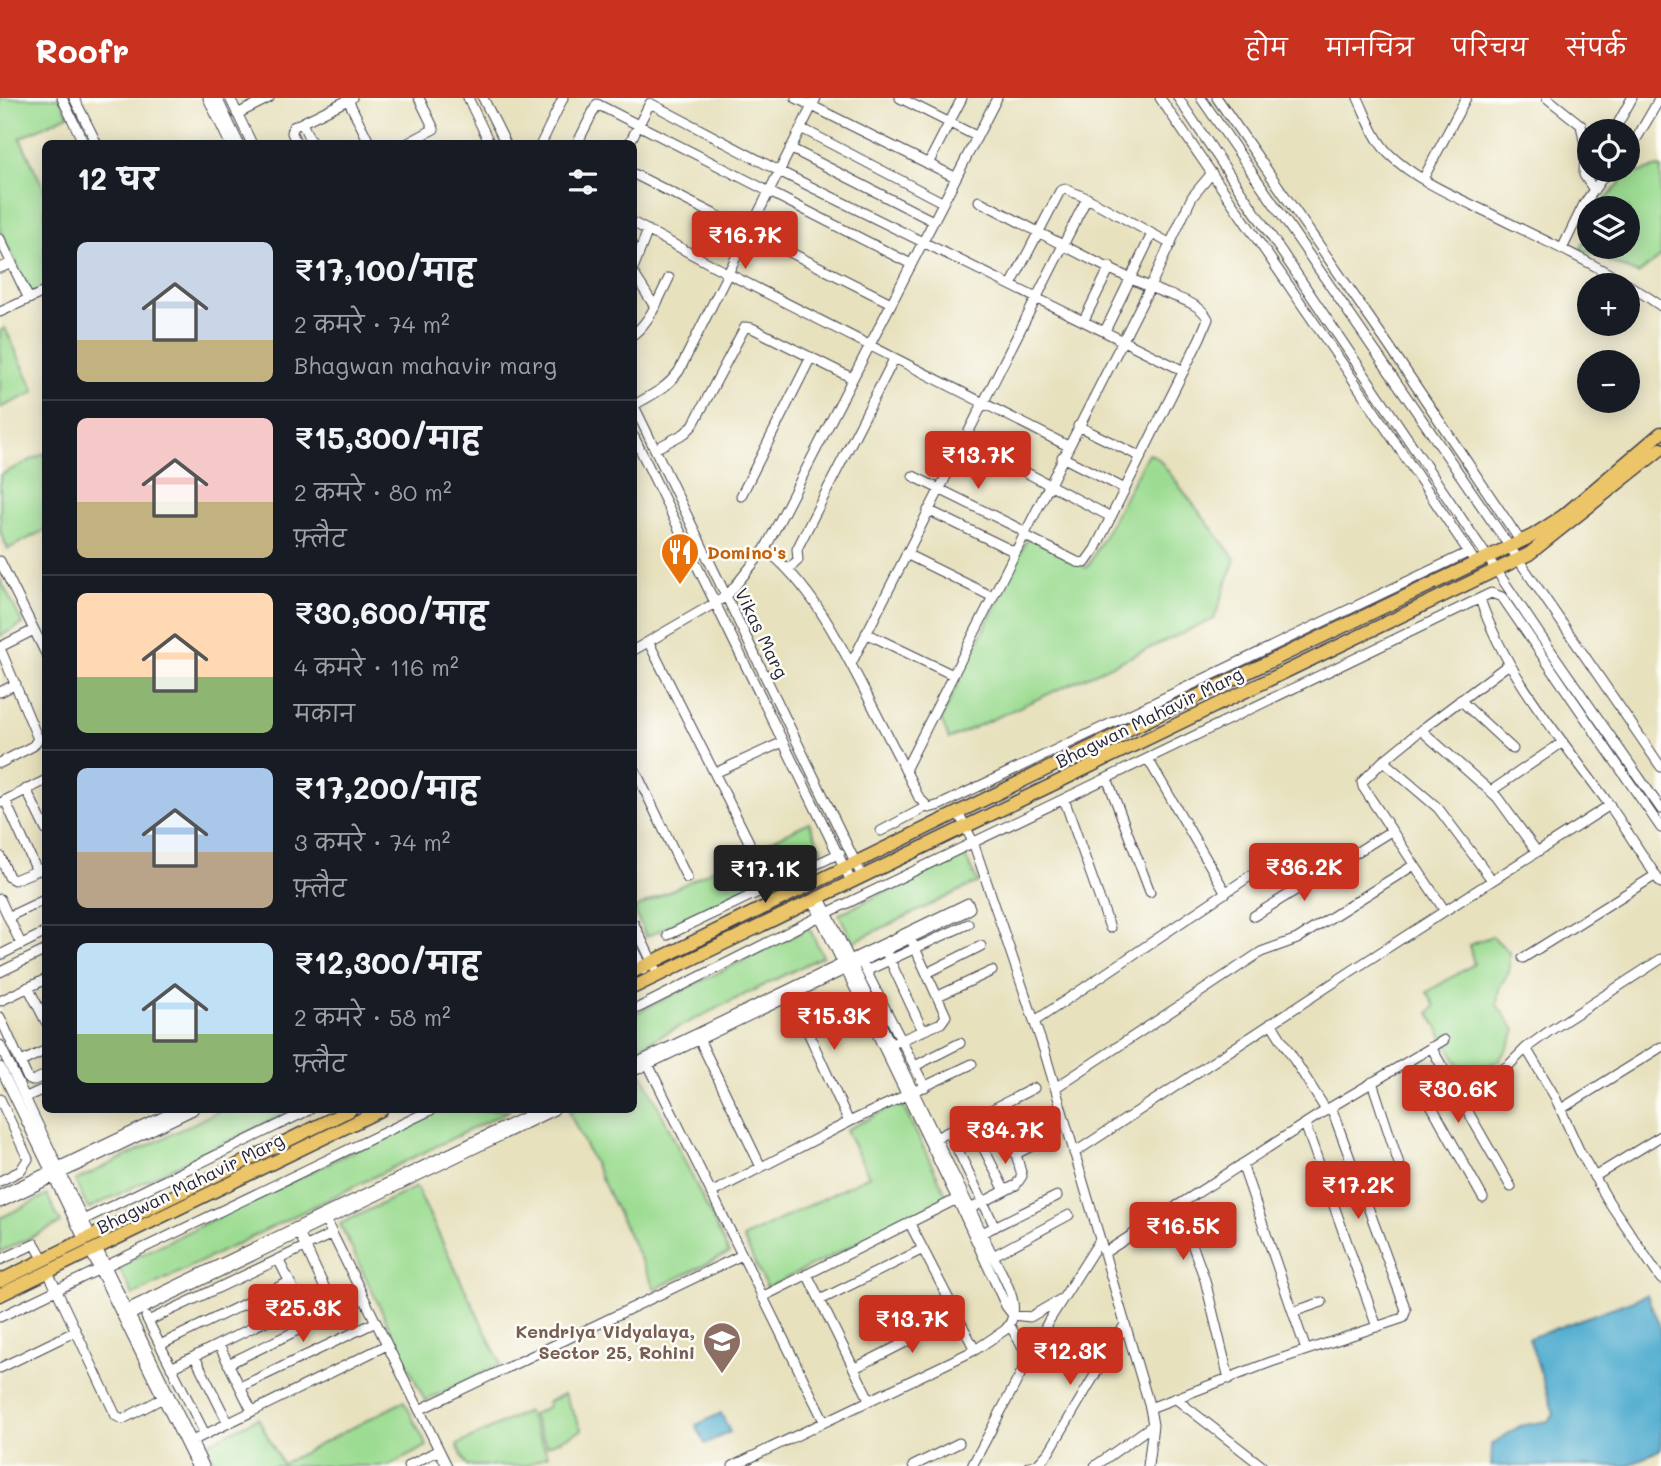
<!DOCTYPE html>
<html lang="hi">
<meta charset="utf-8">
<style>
body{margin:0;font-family:Mali,"Playpen Sans Deva",sans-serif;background:#20242c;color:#f1f3f6;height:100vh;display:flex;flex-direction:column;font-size:26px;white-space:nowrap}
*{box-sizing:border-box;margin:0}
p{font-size:23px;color:#9ea1a6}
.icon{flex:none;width:38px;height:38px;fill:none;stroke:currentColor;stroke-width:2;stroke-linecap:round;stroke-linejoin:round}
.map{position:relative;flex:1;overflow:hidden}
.details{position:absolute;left:42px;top:42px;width:595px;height:973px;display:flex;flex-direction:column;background:#171b24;border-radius:10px;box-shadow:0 4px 18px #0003}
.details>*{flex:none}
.buttons{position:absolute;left:1577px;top:21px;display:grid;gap:14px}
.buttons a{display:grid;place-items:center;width:63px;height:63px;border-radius:50%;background:#171b24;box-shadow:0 4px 18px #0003;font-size:35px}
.price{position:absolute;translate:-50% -60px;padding:0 16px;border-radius:7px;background:#c8321e;color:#fff;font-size:23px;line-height:46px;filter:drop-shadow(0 2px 4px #0008)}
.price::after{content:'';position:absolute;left:50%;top:42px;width:21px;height:16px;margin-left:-10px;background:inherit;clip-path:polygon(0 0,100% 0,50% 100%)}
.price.on{background:#222;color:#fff}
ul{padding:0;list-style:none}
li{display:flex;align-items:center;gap:21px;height:175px;padding:0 35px}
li+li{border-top:2px solid #363941}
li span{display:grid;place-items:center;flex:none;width:196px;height:140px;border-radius:10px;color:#555}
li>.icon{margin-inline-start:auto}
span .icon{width:84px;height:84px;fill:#fffc;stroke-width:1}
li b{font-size:30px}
h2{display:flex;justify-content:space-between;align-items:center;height:84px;padding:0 35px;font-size:30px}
header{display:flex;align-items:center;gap:42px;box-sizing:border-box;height:98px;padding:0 35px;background:#c8321e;color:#fff}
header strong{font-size:33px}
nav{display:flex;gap:38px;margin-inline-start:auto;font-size:24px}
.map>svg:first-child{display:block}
.green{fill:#9cdc92;stroke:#5f7f66;stroke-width:2}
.water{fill:#52aed0;stroke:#3a6886;stroke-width:2}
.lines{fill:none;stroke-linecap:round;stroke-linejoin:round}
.minor-casing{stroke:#403f4f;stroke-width:11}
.major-casing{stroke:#403f4f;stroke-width:15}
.minor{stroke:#fff;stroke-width:9}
.major{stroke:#ecc569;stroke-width:12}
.labels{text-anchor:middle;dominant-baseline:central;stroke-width:5;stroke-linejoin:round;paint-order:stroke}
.food-label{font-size:18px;font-weight:bold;fill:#c56008;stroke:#fdfcf7;text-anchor:start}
.street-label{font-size:18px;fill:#22223b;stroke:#fdfcf7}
.education-label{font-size:18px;font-weight:bold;fill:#785e54;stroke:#fdfcf7;text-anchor:end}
</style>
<header>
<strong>Roofr</strong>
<nav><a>होम</a><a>मानचित्र</a><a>परिचय</a><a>संपर्क</a></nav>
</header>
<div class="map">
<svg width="1661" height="1368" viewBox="0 0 1661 1368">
<rect width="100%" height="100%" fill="#fdfcf7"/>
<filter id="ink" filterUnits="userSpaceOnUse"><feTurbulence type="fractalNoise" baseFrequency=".0143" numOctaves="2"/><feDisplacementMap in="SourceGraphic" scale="14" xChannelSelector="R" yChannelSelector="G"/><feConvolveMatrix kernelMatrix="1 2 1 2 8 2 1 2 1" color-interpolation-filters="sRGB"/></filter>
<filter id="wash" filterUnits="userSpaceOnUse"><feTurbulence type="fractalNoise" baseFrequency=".00686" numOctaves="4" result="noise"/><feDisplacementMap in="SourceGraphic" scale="28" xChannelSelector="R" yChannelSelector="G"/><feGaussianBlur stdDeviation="1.57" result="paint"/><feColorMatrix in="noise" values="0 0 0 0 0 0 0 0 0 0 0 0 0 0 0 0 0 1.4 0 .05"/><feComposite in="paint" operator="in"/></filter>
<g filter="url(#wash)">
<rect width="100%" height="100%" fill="#e7e1be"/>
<path class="green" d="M 0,0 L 60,0 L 68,17 L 20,40 L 45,93 L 45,192 L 32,199 L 0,131 Z
M 1658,69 L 1661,70 L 1661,158 L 1638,176 L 1581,151 L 1589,134 L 1589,149 L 1628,149 L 1628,110 L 1599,110 L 1626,78 Z
M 5,230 L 35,294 L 0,310 L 0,233 Z
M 45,355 L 45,432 L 8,451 L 0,434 L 0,377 Z
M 1148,355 L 1158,360 L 1235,461 L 1214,521 L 949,641 L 941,621 L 1028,439 L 1087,470 Z
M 0,481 L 23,526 L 0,538 Z
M 809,724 L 822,753 L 646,839 L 634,811 Z
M 964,756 L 978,784 L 853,844 L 839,816 Z
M 809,830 L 823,858 L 634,951 L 634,916 Z
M 1492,838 L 1509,854 L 1509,874 L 1499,890 L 1497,907 L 1515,932 C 1506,961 1492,974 1460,969 L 1429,915 L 1435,908 L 1427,894 L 1474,866 L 1469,847 Z
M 643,977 L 729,1155 L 655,1191 L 569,1014 L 573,1012 L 634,1012 L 634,982 Z
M 901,1004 L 948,1100 L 767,1190 L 743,1140 L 869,1078 L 846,1032 Z
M 221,1012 L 292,1012 L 88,1111 L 75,1083 Z
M 437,1012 L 510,1012 L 133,1197 L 118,1168 Z
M 416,1089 L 501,1266 L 425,1303 L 340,1126 Z
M 47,1097 L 61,1125 L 0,1154 L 0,1120 Z
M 564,1296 L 582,1332 L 547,1348 L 532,1317 L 549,1308 L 547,1304 Z
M 404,1303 L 427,1348 L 389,1368 L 217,1368 L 206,1346 L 258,1320 L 282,1366 Z
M 527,1313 L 548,1357 L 526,1368 L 467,1368 L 457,1347 Z"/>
<path class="water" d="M 1647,1197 L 1661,1231 L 1661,1351 L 1629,1368 L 1491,1368 L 1492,1346 L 1520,1328 L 1548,1323 L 1554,1316 L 1529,1240 Z
M 721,1315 L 730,1334 L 705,1346 L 696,1327 Z"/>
</g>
<g filter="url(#ink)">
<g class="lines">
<defs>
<path id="minor" d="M 62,0 L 84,46
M 74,0 L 97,46
M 208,0 L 230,46
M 217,0 L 239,46
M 230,0 L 252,46
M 468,0 L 490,46
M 483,0 L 506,46
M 796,0 L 955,79
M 900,0 L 976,38
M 1160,0 L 1340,262 L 1472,459
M 1178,0 L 1540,537 L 1661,711
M 1201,0 L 1661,669
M 1217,0 L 1387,245 L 1521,444
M 1358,0 C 1367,19 1374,41 1389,56 C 1417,83 1456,99 1491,116 C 1549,145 1608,171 1661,208
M 1547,0 L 1581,27 L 1585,48 L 1584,77 L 1594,92
M 348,2 L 370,46
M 237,16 L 269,0
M 302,25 L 312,46
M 801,30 L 942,104
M 1614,33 L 1632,0
M 297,46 L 292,35 L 293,29 L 352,0
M 406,46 L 434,31 L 419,0
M 541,46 L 563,0
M 577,46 L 597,6 L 911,166
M 629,46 L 650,5 L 779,73 L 1184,273
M 790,50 L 933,123
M 1628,51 L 1638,38 L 1660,0
M 928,66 L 962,0
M 634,76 L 891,205
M 1423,81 L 1466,0
M 634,125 L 727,175 L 1068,348
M 0,141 L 29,201
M 1562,151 L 1584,106 L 1608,72
M 634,168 L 648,132
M 0,170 L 12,165
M 634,176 L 655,209
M 1011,187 L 1060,93 L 1065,91 L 1087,100 L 1171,146
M 0,214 L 46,193
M 1084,222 L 1110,169
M 1105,233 L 1152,136
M 634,236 C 651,222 659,200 669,180
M 634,307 C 652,297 667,290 679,273 L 816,0
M 634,308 L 862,778
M 1078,328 L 1141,359
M 634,339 L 851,783
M 964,342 L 1111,419
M 655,351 L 685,335 L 693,327 L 745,229 L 752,230 L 852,280
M 1062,359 L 1125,391
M 913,378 L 1018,430 L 1028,439 L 1077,464 L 1085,465 L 1095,451 L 1200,240 L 1208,221 C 1200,204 1173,199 1157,192 C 1096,167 1038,133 979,103
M 741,398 L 811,259
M 928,412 L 1015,454
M 765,451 C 814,489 843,551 871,605 C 887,637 904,668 919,700 L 929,710 L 940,707 L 1469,454
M 906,456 L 993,499
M 0,463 L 46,556
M 789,471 L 798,462 L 797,451 L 894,261
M 1480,501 C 1506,578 1561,640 1608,705 C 1626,731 1643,759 1661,785
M 866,535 L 953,577
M 649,545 L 749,744
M 0,549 L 34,532
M 0,550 L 38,641 L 33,648 L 0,665
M 634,552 L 727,498 L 765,451 L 997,0
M 851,566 L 1087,100
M 0,594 L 16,586
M 1460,602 L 1513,651
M 1421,632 L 1497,699 L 1537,754
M 1148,661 L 1226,795
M 1383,663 L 1438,710 L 1492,782
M 634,670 L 687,780
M 905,672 L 1150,189 L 1192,99 L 1212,75
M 715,675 L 783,644
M 1107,680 L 1150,794
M 26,691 L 46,732
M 1491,693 L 1563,644
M 1064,701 L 1110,830
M 5,702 L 37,773
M 0,705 L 46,682
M 958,714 L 973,744 L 1044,952 L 1150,1310 L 1153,1327 L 1148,1368
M 881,733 L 926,709
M 0,758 L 9,779 L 14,782 L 46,769
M 0,801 L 21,846
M 812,802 L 957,1101 L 1006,1208 L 1013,1217 L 1030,1219 L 1063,1200
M 1445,813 L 1363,689 L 1362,684 L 1383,663 L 1421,632 L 1509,566
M 827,815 L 1491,495 L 1502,499 L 1661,730
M 1254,818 L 1391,733
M 8,819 L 46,801
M 634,826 L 658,876
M 668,837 L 840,755
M 634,852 L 643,872
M 887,856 L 923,933
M 0,857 L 46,834
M 1523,860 L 1656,777
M 861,863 L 925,989
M 866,873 L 968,826
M 0,874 L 46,852
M 927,875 L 981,848
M 28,889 L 46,924
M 791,897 L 849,1024
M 938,898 L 992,873
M 0,903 L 46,881
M 634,912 L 820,818
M 0,919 L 28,981 L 32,983 L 46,977
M 1035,923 L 1250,778
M 1271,925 L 1326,1012
M 699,941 L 761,1069
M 0,947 L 91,1138
M 885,949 L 941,925 L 946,918 L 910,839
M 1431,949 L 1511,1089
M 1526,950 L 1555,999 L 1579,1052 L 1609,1104 L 1661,1181
M 646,962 L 824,1323
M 21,964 L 46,952
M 1407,964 L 1483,1100
M 634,966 L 968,805 L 970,810 L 967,813 L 634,973
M 915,968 L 960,945
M 0,969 L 84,1142
M 1372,984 L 1405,1084
M 1475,989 L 1509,967 L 1526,950 L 1548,934 L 1661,861
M 1055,990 L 1261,854 L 1297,841 L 1414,767
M 26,999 L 46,990
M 0,1001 L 28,1061 L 20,1073 L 0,1083
M 1331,1009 L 1444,942
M 1561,1011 L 1661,949
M 970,1023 L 1005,1093
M 1305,1026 L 1377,1229
M 1004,1033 L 1018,1027
M 949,1034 L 995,1129
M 936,1040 L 1034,990
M 1074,1055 L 1359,868 L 1610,707
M 1016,1056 L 1049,1039
M 1242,1066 L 1306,1252
M 1594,1079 L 1661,1038
M 711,1095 L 849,1024 L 972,966
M 0,1097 L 177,1012
M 0,1105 L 193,1012
M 1178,1107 L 1205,1182 L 1229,1281
M 968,1112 L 1016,1087 L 1022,1078 L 1016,1056 L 994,1011
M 324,1119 L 447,1368
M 83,1122 L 309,1012
M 909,1124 L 975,1252
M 299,1135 L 336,1214
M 982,1135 L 1057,1098
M 97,1150 L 204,1368
M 90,1153 L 196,1368
M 1104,1155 L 1331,1009 L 1406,1212 L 1403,1220 L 1271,1264 L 1150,1310
M 993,1158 L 1069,1117
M 278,1161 L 311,1226
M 0,1162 L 35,1146 L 44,1162
M 48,1174 L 116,1318 L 123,1321 L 163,1300
M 807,1176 L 870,1303
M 762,1199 L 957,1101
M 820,1202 L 923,1151
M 121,1214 L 539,1012
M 1293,1214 L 1322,1204
M 0,1219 L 431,1012
M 146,1219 L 205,1336
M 124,1220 L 554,1012
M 148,1223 L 332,1136
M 1010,1228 L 1029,1259
M 160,1247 L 289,1184
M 219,1247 L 252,1313
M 195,1259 L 228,1325
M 228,1266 L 364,1200
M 0,1270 L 76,1233
M 171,1270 L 300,1206
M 855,1270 L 957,1218
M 240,1289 L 376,1224
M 1176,1301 L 1262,1368
M 419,1312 L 742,1157
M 192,1343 L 387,1247
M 408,1368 L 439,1352
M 733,1368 L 975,1252 L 1005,1232 C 1026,1211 1003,1179 993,1158 L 819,798
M 913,1368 L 959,1345
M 972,1368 L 1048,1224 L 1100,1142
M 1029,1368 L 1038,1366 L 1049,1354 L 1124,1228
M 1095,1368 L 1153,1327"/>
<path id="major" d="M 634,873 L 1108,641 L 1532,438 L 1563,418 L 1661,335
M 634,889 L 1529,456 L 1661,351
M 0,1183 L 350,1012
M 0,1197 L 381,1012"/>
</defs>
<use href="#minor" class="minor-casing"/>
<use href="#major" class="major-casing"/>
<use href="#minor" class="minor"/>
<use href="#major" class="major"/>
</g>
</g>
<defs>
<symbol id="restaurant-pin" viewBox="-11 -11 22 30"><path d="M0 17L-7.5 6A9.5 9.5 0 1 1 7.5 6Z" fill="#e8710a" stroke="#fdfcf7"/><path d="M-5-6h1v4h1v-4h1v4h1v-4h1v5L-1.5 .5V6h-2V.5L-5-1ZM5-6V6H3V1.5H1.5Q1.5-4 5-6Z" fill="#fff"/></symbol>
<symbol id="school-pin" viewBox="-11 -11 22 30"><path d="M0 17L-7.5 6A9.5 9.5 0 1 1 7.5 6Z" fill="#8d6e63" stroke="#fdfcf7"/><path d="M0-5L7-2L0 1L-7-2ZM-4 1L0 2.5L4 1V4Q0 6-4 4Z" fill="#fff"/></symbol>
</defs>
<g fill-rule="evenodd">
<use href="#restaurant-pin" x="658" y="432" width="44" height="60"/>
<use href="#school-pin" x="700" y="1221" width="44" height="60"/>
</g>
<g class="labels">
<g class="food-label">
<text x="707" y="454">Domino's</text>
</g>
<g class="street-label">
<text transform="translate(762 535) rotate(64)">Vikas Marg</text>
<text transform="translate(1149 619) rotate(-26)">Bhagwan Mahavir Marg</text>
<text transform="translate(190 1085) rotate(-26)">Bhagwan Mahavir Marg</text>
</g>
<g class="education-label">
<text x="695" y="1233">Kendriya Vidyalaya,<tspan x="695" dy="21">Sector 25, Rohini</tspan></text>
</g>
</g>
</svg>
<div class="buttons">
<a><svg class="icon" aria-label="locate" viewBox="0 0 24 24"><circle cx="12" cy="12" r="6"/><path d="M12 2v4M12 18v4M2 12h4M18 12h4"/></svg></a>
<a><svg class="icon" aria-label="layers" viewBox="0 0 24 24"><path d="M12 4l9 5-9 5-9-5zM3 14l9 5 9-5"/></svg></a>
<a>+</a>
<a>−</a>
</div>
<b class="price" style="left:745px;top:173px">₹16.7K</b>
<b class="price" style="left:978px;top:393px">₹13.7K</b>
<b class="price" style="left:1304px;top:805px">₹36.2K</b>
<b class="price on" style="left:765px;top:807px">₹17.1K</b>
<b class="price" style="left:834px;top:954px">₹15.3K</b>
<b class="price" style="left:1458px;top:1027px">₹30.6K</b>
<b class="price" style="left:1005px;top:1068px">₹34.7K</b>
<b class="price" style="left:1358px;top:1123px">₹17.2K</b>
<b class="price" style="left:1183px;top:1164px">₹16.5K</b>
<b class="price" style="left:303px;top:1246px">₹25.3K</b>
<b class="price" style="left:912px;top:1257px">₹13.7K</b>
<b class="price" style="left:1070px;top:1289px">₹12.3K</b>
<section class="details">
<h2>12 घर<svg class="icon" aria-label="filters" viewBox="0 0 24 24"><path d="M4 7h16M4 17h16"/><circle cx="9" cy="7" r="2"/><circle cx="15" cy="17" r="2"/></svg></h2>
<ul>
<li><span style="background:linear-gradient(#c9d6e8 70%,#c2b280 0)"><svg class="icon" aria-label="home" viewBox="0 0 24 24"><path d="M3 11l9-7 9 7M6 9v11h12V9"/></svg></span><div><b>₹17,100/माह</b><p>2 कमरे · 74 m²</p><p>Bhagwan mahavir marg</p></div></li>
<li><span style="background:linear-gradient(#f6c9c9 60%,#c2b280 0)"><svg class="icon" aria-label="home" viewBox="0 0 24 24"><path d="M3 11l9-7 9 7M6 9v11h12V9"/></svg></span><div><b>₹15,300/माह</b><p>2 कमरे · 80 m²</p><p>फ़्लैट</p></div></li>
<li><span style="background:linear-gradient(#ffd9b3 60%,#8fb573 0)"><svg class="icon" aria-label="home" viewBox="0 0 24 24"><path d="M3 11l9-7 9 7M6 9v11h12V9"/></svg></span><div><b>₹30,600/माह</b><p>4 कमरे · 116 m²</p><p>मकान</p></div></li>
<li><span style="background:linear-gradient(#a9c7e8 60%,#b9a48a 0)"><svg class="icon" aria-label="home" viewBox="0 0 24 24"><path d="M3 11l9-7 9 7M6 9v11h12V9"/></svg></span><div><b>₹17,200/माह</b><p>3 कमरे · 74 m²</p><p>फ़्लैट</p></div></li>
<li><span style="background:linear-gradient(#bfe0f5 65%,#8fb573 0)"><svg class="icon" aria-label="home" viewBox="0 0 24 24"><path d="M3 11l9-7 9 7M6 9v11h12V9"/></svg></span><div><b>₹12,300/माह</b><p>2 कमरे · 58 m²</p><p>फ़्लैट</p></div></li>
</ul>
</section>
</div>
